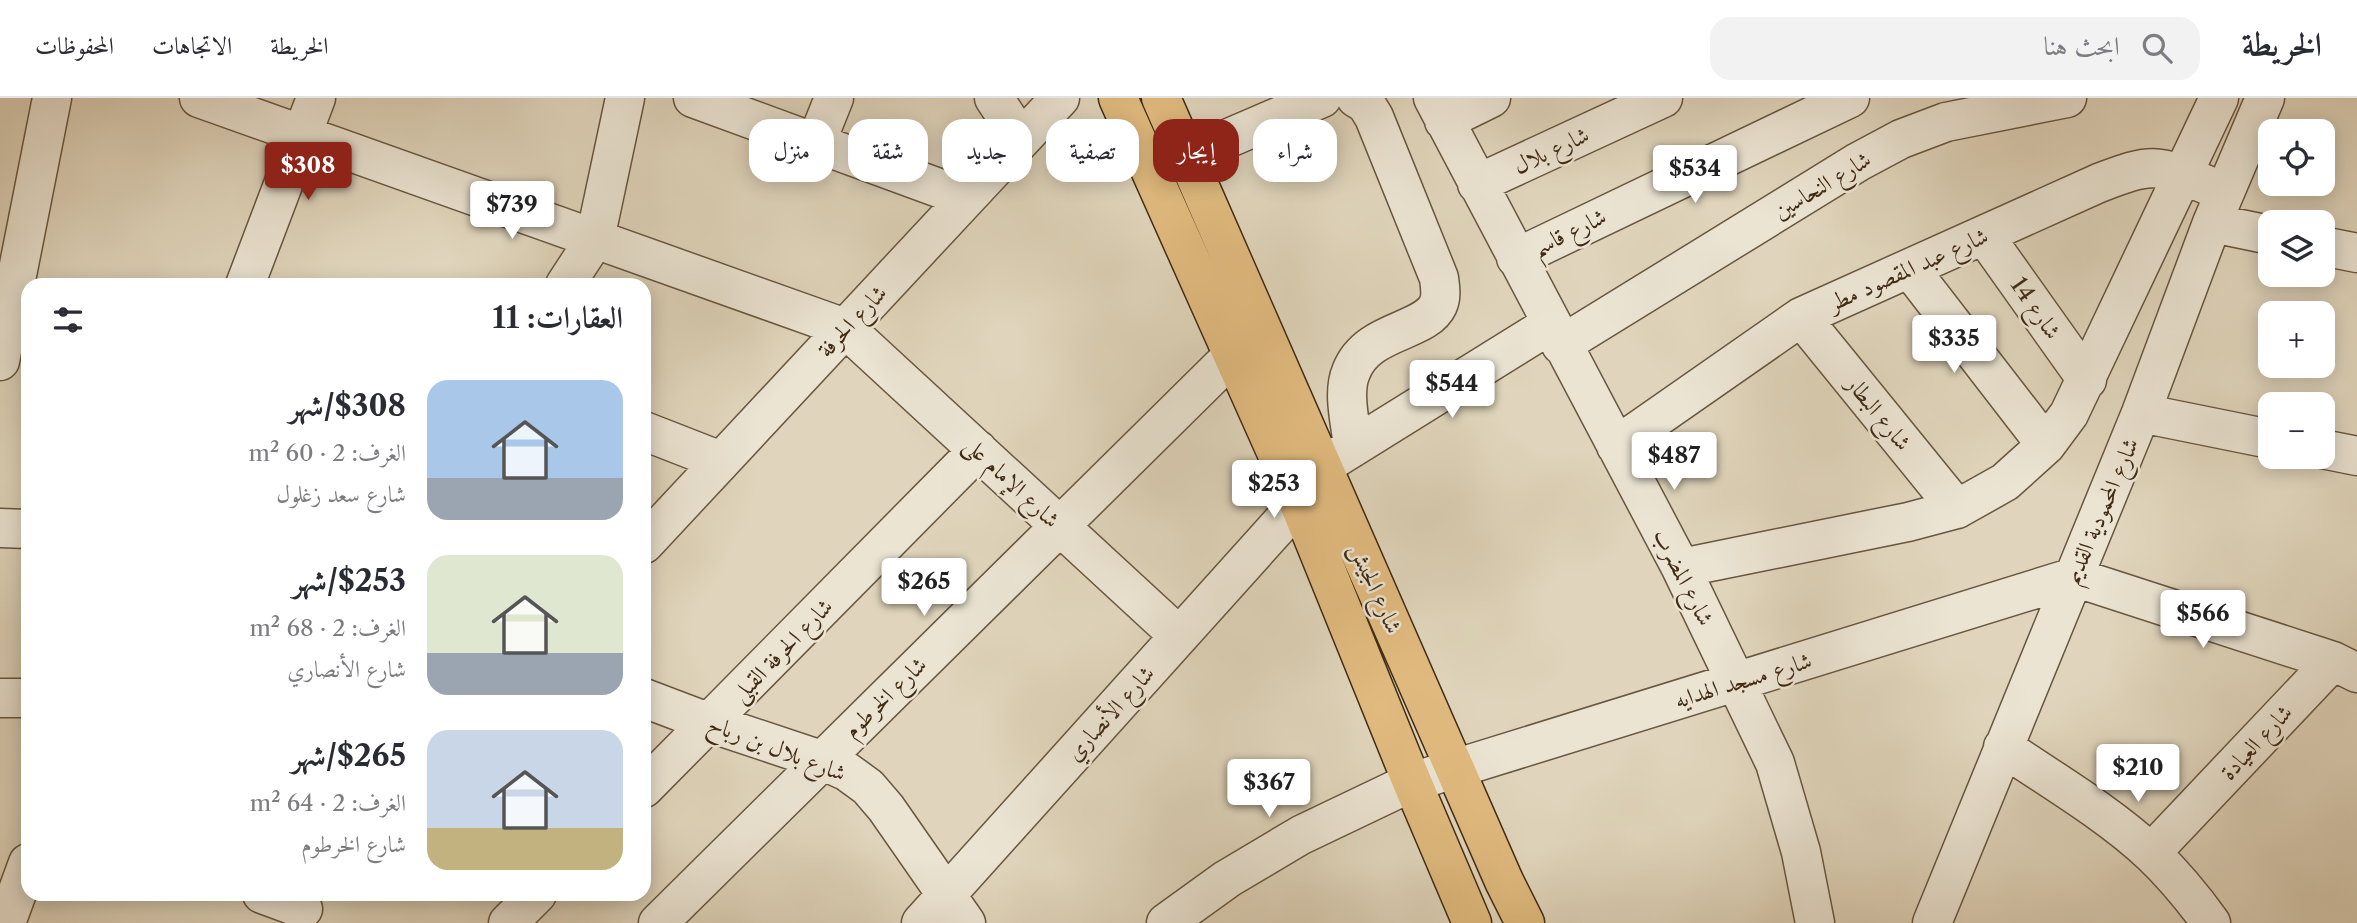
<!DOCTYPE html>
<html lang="ar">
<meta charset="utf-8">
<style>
body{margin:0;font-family:"Libre Caslon Text",Amiri,serif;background:#f2f2f3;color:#2b2b33;direction:rtl;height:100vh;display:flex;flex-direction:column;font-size:26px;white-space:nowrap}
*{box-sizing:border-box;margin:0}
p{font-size:23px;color:#7c7c81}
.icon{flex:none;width:38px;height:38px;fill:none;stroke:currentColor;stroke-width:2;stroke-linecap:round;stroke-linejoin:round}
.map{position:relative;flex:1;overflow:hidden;direction:ltr}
.drawer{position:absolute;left:21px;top:180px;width:630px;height:623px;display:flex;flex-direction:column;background:#fff;border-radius:21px;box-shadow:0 4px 18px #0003;direction:rtl}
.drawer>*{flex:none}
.banner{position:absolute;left:672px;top:21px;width:665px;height:63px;direction:rtl;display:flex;gap:14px}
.controls{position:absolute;left:2258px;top:21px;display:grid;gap:14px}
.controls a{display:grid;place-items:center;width:77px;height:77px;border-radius:14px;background:#fff;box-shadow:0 4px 18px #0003;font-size:35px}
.price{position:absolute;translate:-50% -60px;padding:0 16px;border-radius:7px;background:#fff;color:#222;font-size:23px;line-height:46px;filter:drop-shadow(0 2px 4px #0008)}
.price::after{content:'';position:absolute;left:50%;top:42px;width:21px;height:16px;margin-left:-10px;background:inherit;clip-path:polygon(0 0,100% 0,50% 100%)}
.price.current{background:#8f2418;color:#fff}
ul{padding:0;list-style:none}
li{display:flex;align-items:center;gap:21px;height:175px;padding:0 28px}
li span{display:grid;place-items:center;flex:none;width:196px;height:140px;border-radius:21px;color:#555}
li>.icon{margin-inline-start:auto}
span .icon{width:84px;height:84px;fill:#fffc;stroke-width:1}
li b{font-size:30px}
h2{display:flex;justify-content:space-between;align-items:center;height:84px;padding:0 28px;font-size:30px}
.pill{padding:0 24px;border-radius:21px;background:#fff;box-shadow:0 4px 18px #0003;font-size:24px;line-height:63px}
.pill.current{background:#8f2418;color:#fff}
header{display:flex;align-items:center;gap:42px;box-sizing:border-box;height:98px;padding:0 35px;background:#fff;border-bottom:2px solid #e1e1e2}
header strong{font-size:33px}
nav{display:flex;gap:38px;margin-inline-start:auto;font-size:24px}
.search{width:490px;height:63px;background:#f2f2f3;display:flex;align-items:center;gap:18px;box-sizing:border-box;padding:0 24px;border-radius:21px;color:#7c7c81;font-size:26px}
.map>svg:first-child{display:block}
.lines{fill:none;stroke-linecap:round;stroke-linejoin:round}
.minor-casing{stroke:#68563f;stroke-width:41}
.major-casing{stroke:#402b15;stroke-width:41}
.minor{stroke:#ebe4d3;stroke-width:38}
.major{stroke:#e0ba7e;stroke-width:38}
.labels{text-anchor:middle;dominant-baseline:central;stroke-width:5;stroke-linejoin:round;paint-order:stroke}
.street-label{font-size:23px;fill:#402b15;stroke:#ebe4d3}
</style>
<header>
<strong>الخريطة</strong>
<div class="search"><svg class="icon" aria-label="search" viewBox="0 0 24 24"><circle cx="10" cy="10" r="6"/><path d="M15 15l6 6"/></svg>ابحث هنا</div>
<nav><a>الخريطة</a><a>الاتجاهات</a><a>المحفوظات</a></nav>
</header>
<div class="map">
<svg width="2357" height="825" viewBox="0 0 2357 825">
<rect width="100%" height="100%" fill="#e0d5bc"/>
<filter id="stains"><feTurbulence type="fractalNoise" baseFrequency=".00286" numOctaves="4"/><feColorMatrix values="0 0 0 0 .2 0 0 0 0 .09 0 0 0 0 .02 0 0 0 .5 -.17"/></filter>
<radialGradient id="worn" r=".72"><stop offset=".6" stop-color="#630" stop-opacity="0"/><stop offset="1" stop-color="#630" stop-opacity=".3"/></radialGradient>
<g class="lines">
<defs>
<path id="minor" d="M 199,0 L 845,230 L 1179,538
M 693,0 L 966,100
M 994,0 L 1021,41
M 1433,0 L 1681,470 L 1775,665 L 1801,754 L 1815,825
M 1444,23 L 1491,0
M 816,45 L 834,0
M 1187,58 L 1322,0
M 1477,86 L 1663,0
M 2212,125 L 2270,137
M 1984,137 L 2087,282
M 2322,148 L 2357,155
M 1516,160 L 1850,0
M 1910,171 L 2046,347
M 245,187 L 316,0
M 565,187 L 595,141 L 625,0
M 1801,219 L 1957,411
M 1561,247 L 1858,64 L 1901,41 L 1946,24 L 2067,0
M 0,263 L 52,0
M 2141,315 L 2270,341
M 644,333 L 721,363
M 1616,348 L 1801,219 L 2099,85 C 2151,65 2156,65 2207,87
M 1353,349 C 1351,327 1342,295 1351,274 C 1367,231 1425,235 1438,207 C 1442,198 1440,189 1439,180 L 1374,19 L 1366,6 L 1356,0
M 2322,351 L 2357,358
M 1334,361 L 1551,226
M 0,430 L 28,431
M 644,446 L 1060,0
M 1681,470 L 1908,424 L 1957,411 L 2005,384 L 2046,347 L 2069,316 L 2219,0
M 2074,479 L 2333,563 L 2357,575
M 0,600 L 28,600
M 644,600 L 710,625 L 821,662 L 846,673 L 868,689 L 886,710 L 966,825
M 2003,649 C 2053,683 2108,715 2152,756 C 2174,777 2193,800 2211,825
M 644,690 L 978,352
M 2151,755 L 2333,563
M 262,796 L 303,811
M 6,825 L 28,765
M 508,825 L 537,796
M 658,825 L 1233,257
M 921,825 L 1299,405
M 1166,825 L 1227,781 L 1301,737 L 1412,684 L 2074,479
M 1932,825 L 2141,315 L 2212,125 L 2265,0"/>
<path id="major" d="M 1118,0 L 1299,405 L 1412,684 L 1472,825
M 1161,0 L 1504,783 L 1525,825"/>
</defs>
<use href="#minor" class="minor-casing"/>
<use href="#major" class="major-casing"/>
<use href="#minor" class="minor"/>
<use href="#major" class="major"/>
</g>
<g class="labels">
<g class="street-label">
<text transform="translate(1551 52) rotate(-25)">شارع بلال</text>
<text transform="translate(1822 87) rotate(-31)">شارع النحاسين</text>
<text transform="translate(1569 134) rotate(-26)">شارع قاسم</text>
<text transform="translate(1908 171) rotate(-24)">شارع عبد المقصود مطر</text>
<text transform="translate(2036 210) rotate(55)">شارع 14</text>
<text transform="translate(852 223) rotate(-47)">شارع الحرفة</text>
<text transform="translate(1879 315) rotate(51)">شارع البطار</text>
<text transform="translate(1012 384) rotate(43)">شارع الإمام على</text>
<text transform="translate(2101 413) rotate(-67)">شارع المحمودية القديم</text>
<text transform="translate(1684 479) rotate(63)">شارع المضرب</text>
<text transform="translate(1376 490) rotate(66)">شارع الجيش</text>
<text transform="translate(782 552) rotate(-46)">شارع الحرفة القبلى</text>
<text transform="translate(1743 582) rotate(-17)">شارع مسجد الهدايه</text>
<text transform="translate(885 599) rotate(-44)">شارع الخرطوم</text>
<text transform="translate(1110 615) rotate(-48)">شارع الأنصاري</text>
<text transform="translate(2256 644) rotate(-47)">شارع العيادة</text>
<text transform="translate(777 650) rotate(21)">شارع بلال بن رباح</text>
</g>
</g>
<rect width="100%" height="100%" filter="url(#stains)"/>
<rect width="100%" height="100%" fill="url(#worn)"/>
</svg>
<div class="controls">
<a><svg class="icon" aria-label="locate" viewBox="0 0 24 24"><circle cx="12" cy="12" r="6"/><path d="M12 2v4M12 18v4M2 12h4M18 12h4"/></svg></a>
<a><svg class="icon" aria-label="layers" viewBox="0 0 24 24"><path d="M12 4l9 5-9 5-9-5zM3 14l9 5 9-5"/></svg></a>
<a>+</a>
<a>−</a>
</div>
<b class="price current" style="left:308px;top:104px">$308</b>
<b class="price" style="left:1695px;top:107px">$534</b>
<b class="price" style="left:512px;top:143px">$739</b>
<b class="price" style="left:1954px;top:277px">$335</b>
<b class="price" style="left:1452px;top:322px">$544</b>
<b class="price" style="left:1674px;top:394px">$487</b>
<b class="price" style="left:1274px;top:422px">$253</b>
<b class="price" style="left:924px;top:520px">$265</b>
<b class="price" style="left:2203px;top:552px">$566</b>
<b class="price" style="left:2138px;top:706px">$210</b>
<b class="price" style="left:1269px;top:721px">$367</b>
<div class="banner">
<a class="pill">شراء</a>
<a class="pill current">إيجار</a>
<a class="pill">تصفية</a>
<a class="pill">جديد</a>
<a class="pill">شقة</a>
<a class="pill">منزل</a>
</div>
<section class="drawer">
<h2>العقارات: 11<svg class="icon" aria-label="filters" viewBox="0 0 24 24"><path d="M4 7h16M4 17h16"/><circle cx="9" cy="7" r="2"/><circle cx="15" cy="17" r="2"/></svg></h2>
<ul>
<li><span style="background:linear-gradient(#a9c7e8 70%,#9aa5b1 0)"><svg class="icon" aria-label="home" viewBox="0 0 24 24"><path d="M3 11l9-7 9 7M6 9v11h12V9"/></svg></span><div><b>$308/شهر</b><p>الغرف: 2 · 60 m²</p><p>شارع سعد زغلول</p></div></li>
<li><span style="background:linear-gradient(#dfe7d0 70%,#9aa5b1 0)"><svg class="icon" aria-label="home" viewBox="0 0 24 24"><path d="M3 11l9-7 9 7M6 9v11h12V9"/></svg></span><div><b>$253/شهر</b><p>الغرف: 2 · 68 m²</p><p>شارع الأنصاري</p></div></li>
<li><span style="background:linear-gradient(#c9d6e8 70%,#c2b280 0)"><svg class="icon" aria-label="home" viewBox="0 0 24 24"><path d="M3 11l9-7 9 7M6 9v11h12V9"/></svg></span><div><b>$265/شهر</b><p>الغرف: 2 · 64 m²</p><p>شارع الخرطوم</p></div></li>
</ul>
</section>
</div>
